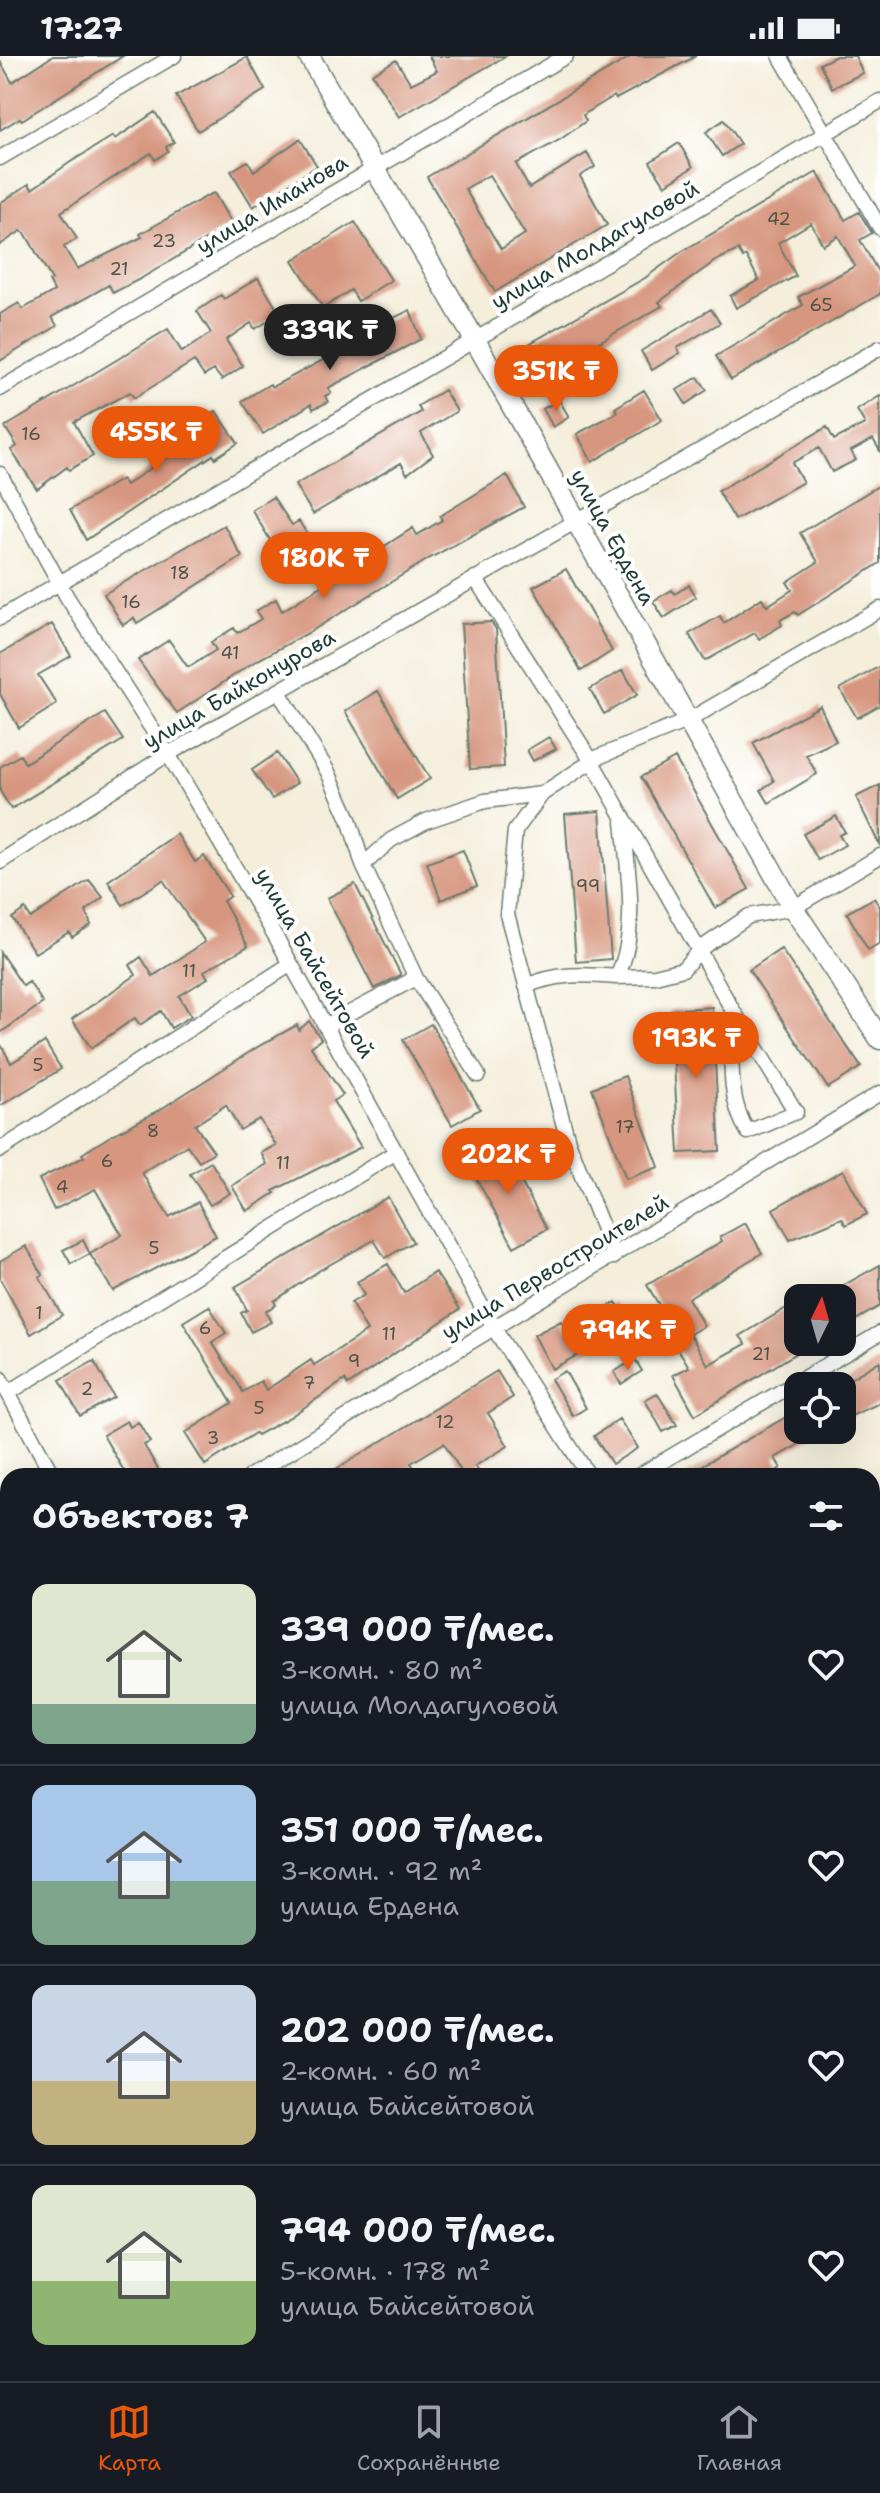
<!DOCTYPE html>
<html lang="ru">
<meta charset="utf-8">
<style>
body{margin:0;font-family:"Shantell Sans",sans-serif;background:#242831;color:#f1f3f6;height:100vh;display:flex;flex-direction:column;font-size:30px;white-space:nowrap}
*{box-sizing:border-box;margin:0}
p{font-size:26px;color:#9ea1a6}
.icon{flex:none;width:44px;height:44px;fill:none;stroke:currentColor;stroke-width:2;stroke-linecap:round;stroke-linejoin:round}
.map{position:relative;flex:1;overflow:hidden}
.panel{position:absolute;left:0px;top:1412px;width:880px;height:914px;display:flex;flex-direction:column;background:#171b24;border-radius:24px 24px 0 0;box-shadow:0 8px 32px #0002}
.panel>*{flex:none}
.needle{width:52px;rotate:5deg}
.buttons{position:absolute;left:784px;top:1228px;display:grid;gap:16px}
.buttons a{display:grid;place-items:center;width:72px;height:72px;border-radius:16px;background:#171b24;box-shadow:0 8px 32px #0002;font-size:40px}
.price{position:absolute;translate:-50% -68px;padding:0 18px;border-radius:28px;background:#ea580c;color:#fff;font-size:26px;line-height:52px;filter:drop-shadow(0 2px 4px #0008)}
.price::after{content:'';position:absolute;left:50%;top:48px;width:24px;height:18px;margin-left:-12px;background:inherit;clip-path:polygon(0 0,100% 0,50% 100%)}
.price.selected{background:#222;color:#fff}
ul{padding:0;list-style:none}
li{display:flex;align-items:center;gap:24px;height:200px;padding:0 32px}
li+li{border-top:2px solid #363941}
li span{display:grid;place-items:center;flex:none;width:224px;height:160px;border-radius:16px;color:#555}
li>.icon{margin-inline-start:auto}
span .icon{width:96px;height:96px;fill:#fffc;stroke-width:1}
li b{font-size:34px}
h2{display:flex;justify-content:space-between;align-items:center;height:96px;padding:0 32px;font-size:34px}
.status{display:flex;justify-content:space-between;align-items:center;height:56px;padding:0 40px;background:#171b24;direction:ltr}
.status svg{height:22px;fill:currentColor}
.tab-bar{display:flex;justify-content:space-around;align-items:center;height:112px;border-top:2px solid #363941;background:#171b24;font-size:22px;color:#9ea1a6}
.tab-bar a{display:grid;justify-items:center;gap:4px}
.tab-bar .selected{color:#ea580c}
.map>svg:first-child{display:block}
.green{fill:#90c97d;stroke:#588358;stroke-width:2}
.building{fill:#d7967f;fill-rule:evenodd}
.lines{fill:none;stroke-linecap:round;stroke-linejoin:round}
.street-casing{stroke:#6a7b6e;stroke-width:17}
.secondary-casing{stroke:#6a7b6e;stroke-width:23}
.street{stroke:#fff;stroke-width:14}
.secondary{stroke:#fff;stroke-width:20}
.labels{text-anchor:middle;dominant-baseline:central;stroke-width:8;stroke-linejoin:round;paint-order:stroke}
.number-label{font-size:18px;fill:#4d5347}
.street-label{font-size:22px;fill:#1f3d34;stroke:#fff}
</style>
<div class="status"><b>17:27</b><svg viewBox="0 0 49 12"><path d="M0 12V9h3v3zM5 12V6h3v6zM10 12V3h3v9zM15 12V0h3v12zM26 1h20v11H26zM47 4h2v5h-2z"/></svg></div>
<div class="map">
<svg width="880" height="2325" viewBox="0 0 880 2325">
<rect width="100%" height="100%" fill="#fff"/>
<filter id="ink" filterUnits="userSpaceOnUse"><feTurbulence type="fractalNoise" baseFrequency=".0125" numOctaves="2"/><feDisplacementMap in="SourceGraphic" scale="16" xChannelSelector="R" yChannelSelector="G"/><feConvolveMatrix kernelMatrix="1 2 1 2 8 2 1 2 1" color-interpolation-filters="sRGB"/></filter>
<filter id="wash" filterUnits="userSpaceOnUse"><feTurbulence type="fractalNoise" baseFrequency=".006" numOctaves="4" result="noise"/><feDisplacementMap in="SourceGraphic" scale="32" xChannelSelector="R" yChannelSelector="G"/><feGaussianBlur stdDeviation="1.8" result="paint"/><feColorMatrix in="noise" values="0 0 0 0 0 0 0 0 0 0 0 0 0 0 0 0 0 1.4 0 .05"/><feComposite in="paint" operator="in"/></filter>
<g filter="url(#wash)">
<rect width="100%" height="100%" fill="#f4eedb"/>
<path class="green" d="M 39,2318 L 136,2318 L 141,2324 L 37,2325 Z"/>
<g id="blocks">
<path class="building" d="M 53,0 L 123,0 L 22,64 L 20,62 L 0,74 L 0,5 L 12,26 Z
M 429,0 L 506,0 L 399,61 L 372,18 L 396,4 L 411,28 L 437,15 Z
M 632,0 L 696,0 L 616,43 L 614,40 L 583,59 L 586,65 L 561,83 L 516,108 L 529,132 L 587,97 L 595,111 L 580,120 L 607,169 L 495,236 L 427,121 ZM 489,119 L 525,178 L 501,193 L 465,133 Z
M 836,0 L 855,0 L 863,17 L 832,32 L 820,8 Z
M 247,1 L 265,34 L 198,75 L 176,40 Z
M 155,56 L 174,86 L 166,91 L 168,95 L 155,104 L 151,97 L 61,156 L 77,183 L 64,191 L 77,213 L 142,181 L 140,178 L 209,139 L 214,137 L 232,168 L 142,222 L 113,237 L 109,229 L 52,261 L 57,270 L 0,305 L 0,258 L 19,247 L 23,253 L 54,235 L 49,225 L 52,224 L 25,177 L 21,175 L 0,189 L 0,147 L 29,128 L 32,133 L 69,107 L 113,80 L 115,83 Z
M 724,64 L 740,88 L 722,100 L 706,76 Z
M 300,83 L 317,110 L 253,151 L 231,115 L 248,105 L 254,115 Z
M 679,87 L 693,111 L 665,129 L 650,106 Z
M 817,116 L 845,164 L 859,156 L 872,177 L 860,184 L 880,219 L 880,238 L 731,324 L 716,300 L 803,249 L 798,241 L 855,210 L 838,180 L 823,189 L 811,167 L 778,187 L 796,220 L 736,252 L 730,240 L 759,224 L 746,200 L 743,202 L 738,194 L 715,205 L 659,246 L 662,250 L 592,290 L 590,286 L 544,315 L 529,288 L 645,222 L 681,196 Z
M 355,166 L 391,224 L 358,245 L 351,234 L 323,252 L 293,204 Z
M 258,222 L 280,258 L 255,273 L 251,267 L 226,284 L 243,310 L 222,324 L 214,314 L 204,320 L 194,305 L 134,342 L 130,336 L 74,366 L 93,400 L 69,414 L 67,411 L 37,433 L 11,394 L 17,390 L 5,371 L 168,273 L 182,296 L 211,277 L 197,255 L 221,239 L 224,243 Z
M 711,253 L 720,267 L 677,292 L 680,297 L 652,314 L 641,295 Z
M 410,254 L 421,283 L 328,332 L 331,337 L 325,340 L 328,346 L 313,353 L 311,348 L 263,378 L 242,345 L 270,328 L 272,331 L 333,299 L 329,293 Z
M 698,321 L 707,334 L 686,348 L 677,334 Z
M 444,334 L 457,355 L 421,377 L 433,399 L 407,418 L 401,407 L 313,458 L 295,429 L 421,356 L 418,350 Z
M 644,334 L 662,364 L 592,406 L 577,378 L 618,356 L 615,352 Z
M 880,340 L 880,395 L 873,383 L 851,395 L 856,404 L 832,416 L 819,392 L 792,407 L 803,426 L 735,464 L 718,435 L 827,371 L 834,384 L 865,368 L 857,354 Z
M 559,344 L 569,361 L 553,371 L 543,353 Z
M 216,355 L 238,387 L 215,402 L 213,399 L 86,484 L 70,454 L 122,423 L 126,429 L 158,407 L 149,395 Z
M 507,419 L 524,451 L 430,502 L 310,576 L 254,606 L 177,657 L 138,604 L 169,584 L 187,610 L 191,610 L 216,594 L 211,586 L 234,572 L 237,577 L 261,563 L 256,555 L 276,543 L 282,555 L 413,472 L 417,479 L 442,464 L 440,460 Z
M 880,429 L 880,507 L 798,559 L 795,556 L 780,564 L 782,569 L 759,583 L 755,577 L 705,605 L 689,578 L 720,560 L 724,567 L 762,542 L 767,550 L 792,534 L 787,526 L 818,506 L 800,477 Z
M 273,441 L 292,469 L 299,465 L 317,494 L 287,512 L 252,454 Z
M 224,469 L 242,501 L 137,567 L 134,562 L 123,569 L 104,538 Z
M 566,513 L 612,595 L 581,615 L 533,531 Z
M 689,529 L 696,541 L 664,562 L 653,545 L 672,534 L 675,538 Z
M 491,566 L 496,573 L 504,711 L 470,713 L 461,568 Z
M 52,568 L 71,600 L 38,619 L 57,648 L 19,672 L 0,638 L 0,598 Z
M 880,610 L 880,649 L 857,662 L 840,633 Z
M 623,614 L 637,639 L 604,658 L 590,633 Z
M 378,635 L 430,723 L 397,743 L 345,655 Z
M 820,650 L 836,685 L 806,699 L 817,718 L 769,747 L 761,734 L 774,725 L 753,687 Z
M 105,657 L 123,684 L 11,753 L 0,735 L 0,711 L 20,699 L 25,707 Z
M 549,681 L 556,693 L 533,705 L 527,694 Z
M 277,697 L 297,727 L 272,743 L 252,714 Z
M 675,702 L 749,833 L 715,852 L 641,721 Z
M 880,729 L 880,790 L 856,741 Z
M 600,755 L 611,903 L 576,906 L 565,758 Z
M 836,760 L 845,776 L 839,779 L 845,789 L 818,804 L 803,778 Z
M 177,778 L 195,806 L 204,800 L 230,840 L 223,845 L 248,890 L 204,915 L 208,922 L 179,940 L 191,960 L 171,972 L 161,955 L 140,969 L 135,962 L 91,992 L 72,963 L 136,919 L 130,909 L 141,901 L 153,920 L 205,886 L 163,824 L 123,849 L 108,825 Z
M 463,794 L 477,830 L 441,844 L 427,807 Z
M 89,824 L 103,841 L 86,855 L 91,869 L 72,881 L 69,876 L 35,897 L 12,862 L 25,853 L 30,862 Z
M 355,828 L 401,919 L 374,933 L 327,842 Z
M 874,842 L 880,851 L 880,887 L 868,894 L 847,857 Z
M 781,893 L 861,1011 L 828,1032 L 749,914 Z
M 0,896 L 23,930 L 29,926 L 43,947 L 0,977 Z
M 712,951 L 720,1095 L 679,1097 L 671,954 Z
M 309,965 L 321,983 L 311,991 L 343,1039 L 333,1045 L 361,1091 L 273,1135 L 275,1137 L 247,1155 L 232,1130 L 267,1108 L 261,1097 L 276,1089 L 259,1063 L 240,1074 L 226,1049 L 195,1069 L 214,1096 L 199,1106 L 187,1089 L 142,1117 L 169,1161 L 198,1146 L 216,1180 L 113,1235 L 90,1198 L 122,1179 L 95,1133 L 54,1154 L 39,1123 L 84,1101 L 82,1098 L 112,1079 L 158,1055 L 259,990 L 297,969 L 299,974 Z
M 431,968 L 480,1053 L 452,1069 L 403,984 Z
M 45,986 L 61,1013 L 0,1050 L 0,987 L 11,1007 Z
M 625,1020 L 659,1111 L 626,1123 L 592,1032 Z
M 501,1089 L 547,1173 L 514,1191 L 468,1107 Z
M 211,1106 L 230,1137 L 210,1149 L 190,1118 Z
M 843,1114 L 867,1158 L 846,1169 L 842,1162 L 790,1184 L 773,1153 Z
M 388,1141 L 413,1186 L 385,1202 L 374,1184 L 320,1214 L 274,1245 L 276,1249 L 265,1255 L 271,1266 L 251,1276 L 241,1257 L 247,1254 L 235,1231 Z
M 745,1167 L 762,1197 L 688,1242 L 704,1270 L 690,1278 L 708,1309 L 746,1288 L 740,1280 L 798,1245 L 798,1296 L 695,1359 L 673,1319 L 689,1311 L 674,1286 L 659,1294 L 650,1278 L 670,1267 L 647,1229 L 722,1185 L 720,1181 Z
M 83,1184 L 90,1198 L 71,1208 L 63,1194 Z
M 26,1190 L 43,1219 L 39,1221 L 62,1259 L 31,1278 L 0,1223 L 0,1205 Z
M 388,1208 L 404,1237 L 435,1216 L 460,1253 L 348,1329 L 345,1324 L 290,1361 L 257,1379 L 255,1377 L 205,1409 L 185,1377 L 232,1347 L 183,1266 L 209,1250 L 226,1277 L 212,1286 L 243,1336 L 261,1325 L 266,1334 L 311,1304 L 314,1309 L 367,1275 L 351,1247 L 364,1239 L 357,1226 Z
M 880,1209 L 880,1250 L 842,1272 L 842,1242 L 821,1242 Z
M 616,1246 L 630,1271 L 552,1313 L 534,1279 L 561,1265 L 566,1274 Z
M 635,1303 L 642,1315 L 621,1328 L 614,1316 Z
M 94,1305 L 114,1341 L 80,1360 L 60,1324 Z
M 880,1305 L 880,1347 L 842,1364 L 842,1330 L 838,1330 Z
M 497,1315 L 513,1341 L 488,1357 L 508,1390 L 475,1410 L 481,1420 L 464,1420 L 444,1387 L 411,1407 L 415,1413 L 404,1420 L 325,1420 Z
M 565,1315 L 586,1352 L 573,1360 L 551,1323 Z
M 657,1337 L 677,1369 L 663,1376 L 645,1344 Z
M 798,1354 L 798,1374 L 824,1374 L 775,1402 L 781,1412 L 768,1420 L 684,1420 Z
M 619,1363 L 638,1392 L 612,1408 L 594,1380 Z
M 127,1365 L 130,1371 L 138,1366 L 150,1386 L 144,1389 L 162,1420 L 127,1420 L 103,1379 Z"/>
</g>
</g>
<g filter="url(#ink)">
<use href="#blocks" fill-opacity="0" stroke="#6a7b6e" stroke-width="2"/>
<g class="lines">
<defs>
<path id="street" d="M 780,0 L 880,172
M 0,102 L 174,0
M 0,333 L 566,0
M 0,418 L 67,541 L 168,698 L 277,883 L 495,1274 L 589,1420
M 475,522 L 591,704 L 732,953 L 796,1056 L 748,1076 C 725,1041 733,994 732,953
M 0,562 C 293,389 588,220 880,45
M 279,636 L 328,716 L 349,763 L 363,809 L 416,922 L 478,1019
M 591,704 L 689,664 L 880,553
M 542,738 L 515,775 L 507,858 L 568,1085 L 614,1201
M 0,806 L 168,698 L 880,292
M 363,809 L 391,784 L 426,765 L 485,745 L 542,738 L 592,705
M 617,921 L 655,920 L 683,913 L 700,893 L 749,860 L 793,852 L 880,800
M 526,930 C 557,917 583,918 617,921 C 639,875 628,816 623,766
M 325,970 L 416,922
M 0,1094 L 291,908
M 0,1322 L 53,1420
M 8,1337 L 396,1096
M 250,1420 L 880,1037
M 638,1420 L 880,1277
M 872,1494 L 880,1489
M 0,1527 L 8,1523
M 873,1717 L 880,1729
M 872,2084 L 880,2098
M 522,2325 L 523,2318
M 733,2325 L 734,2318"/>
<path id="secondary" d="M 309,0 L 475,284 L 793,852 L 880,983"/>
</defs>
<use href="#street" class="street-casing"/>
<use href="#secondary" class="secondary-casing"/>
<use href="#street" class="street"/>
<use href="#secondary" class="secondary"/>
</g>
</g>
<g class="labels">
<g class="number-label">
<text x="779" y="163">42</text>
<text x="164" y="185">23</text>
<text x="119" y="213">21</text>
<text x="821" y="249">65</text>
<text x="31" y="378">16</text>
<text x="180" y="517">18</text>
<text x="131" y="546">16</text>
<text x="230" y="597">41</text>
<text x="588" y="830">99</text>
<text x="189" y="915">11</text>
<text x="38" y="1009">5</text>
<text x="625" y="1071">17</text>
<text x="153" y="1075">8</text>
<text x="107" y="1105">6</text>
<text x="283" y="1107">11</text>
<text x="62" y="1131">4</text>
<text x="154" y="1192">5</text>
<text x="39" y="1257">1</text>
<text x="205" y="1272">6</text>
<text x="389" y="1278">11</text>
<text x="761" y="1298">21</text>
<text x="354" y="1305">9</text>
<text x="309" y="1327">7</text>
<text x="87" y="1333">2</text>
<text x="259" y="1352">5</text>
<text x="445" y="1366">12</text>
<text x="213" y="1382">3</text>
</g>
<g class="street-label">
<text transform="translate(272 148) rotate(-31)">улица Иманова</text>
<text transform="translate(595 189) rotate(-30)">улица Молдагуловой</text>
<text transform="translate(613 481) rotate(61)">улица Ердена</text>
<text transform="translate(239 633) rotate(-30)">улица Байконурова</text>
<text transform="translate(315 907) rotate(60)">улица Байсейтовой</text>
<text transform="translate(555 1211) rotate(-31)">улица Первостроителей</text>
</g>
</g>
</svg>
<div class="buttons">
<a><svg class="needle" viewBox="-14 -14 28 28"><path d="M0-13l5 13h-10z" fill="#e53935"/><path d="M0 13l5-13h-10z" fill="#9ea1a6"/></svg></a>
<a><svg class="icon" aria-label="locate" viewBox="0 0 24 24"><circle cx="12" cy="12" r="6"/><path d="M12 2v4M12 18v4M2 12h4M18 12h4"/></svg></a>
</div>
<b class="price selected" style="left:330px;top:316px">339K ₸</b>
<b class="price" style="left:556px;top:357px">351K ₸</b>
<b class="price" style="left:156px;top:418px">455K ₸</b>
<b class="price" style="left:324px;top:544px">180K ₸</b>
<b class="price" style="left:696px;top:1024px">193K ₸</b>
<b class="price" style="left:508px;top:1140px">202K ₸</b>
<b class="price" style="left:628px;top:1316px">794K ₸</b>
<section class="panel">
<h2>Объектов: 7<svg class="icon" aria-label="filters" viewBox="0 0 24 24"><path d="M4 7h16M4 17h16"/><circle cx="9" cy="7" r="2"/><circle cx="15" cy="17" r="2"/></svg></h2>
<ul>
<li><span style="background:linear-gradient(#dfe7d0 75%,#7fa58c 0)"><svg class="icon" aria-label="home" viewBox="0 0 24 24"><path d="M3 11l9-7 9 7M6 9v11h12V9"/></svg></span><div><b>339 000 ₸/мес.</b><p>3-комн. · 80 m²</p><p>улица Молдагуловой</p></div><svg class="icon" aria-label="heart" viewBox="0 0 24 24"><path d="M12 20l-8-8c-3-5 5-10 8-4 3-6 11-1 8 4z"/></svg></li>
<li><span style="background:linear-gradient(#a9c7e8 60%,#7fa58c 0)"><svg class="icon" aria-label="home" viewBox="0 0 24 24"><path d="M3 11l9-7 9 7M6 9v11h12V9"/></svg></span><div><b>351 000 ₸/мес.</b><p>3-комн. · 92 m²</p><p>улица Ердена</p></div><svg class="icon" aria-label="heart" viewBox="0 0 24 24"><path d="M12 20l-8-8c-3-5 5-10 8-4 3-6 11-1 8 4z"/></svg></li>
<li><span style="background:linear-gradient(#c9d6e8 60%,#c2b280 0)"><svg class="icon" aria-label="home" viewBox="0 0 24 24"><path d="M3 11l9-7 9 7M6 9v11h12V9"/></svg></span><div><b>202 000 ₸/мес.</b><p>2-комн. · 60 m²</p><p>улица Байсейтовой</p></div><svg class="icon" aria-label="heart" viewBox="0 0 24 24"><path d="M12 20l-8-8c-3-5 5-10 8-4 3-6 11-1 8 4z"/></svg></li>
<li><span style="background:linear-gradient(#dfe7d0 60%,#8fb573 0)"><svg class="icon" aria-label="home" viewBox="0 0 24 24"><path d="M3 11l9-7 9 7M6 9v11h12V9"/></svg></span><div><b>794 000 ₸/мес.</b><p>5-комн. · 178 m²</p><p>улица Байсейтовой</p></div><svg class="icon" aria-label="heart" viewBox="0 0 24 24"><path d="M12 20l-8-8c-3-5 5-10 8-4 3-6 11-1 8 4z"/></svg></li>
</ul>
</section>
</div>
<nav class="tab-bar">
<a class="selected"><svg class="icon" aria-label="map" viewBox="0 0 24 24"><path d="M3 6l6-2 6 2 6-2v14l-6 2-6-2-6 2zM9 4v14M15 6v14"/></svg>Карта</a>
<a><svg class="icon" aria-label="saved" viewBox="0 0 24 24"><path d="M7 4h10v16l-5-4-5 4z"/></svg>Сохранённые</a>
<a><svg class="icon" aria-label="home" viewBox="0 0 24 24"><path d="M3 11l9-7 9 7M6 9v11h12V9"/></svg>Главная</a>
</nav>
